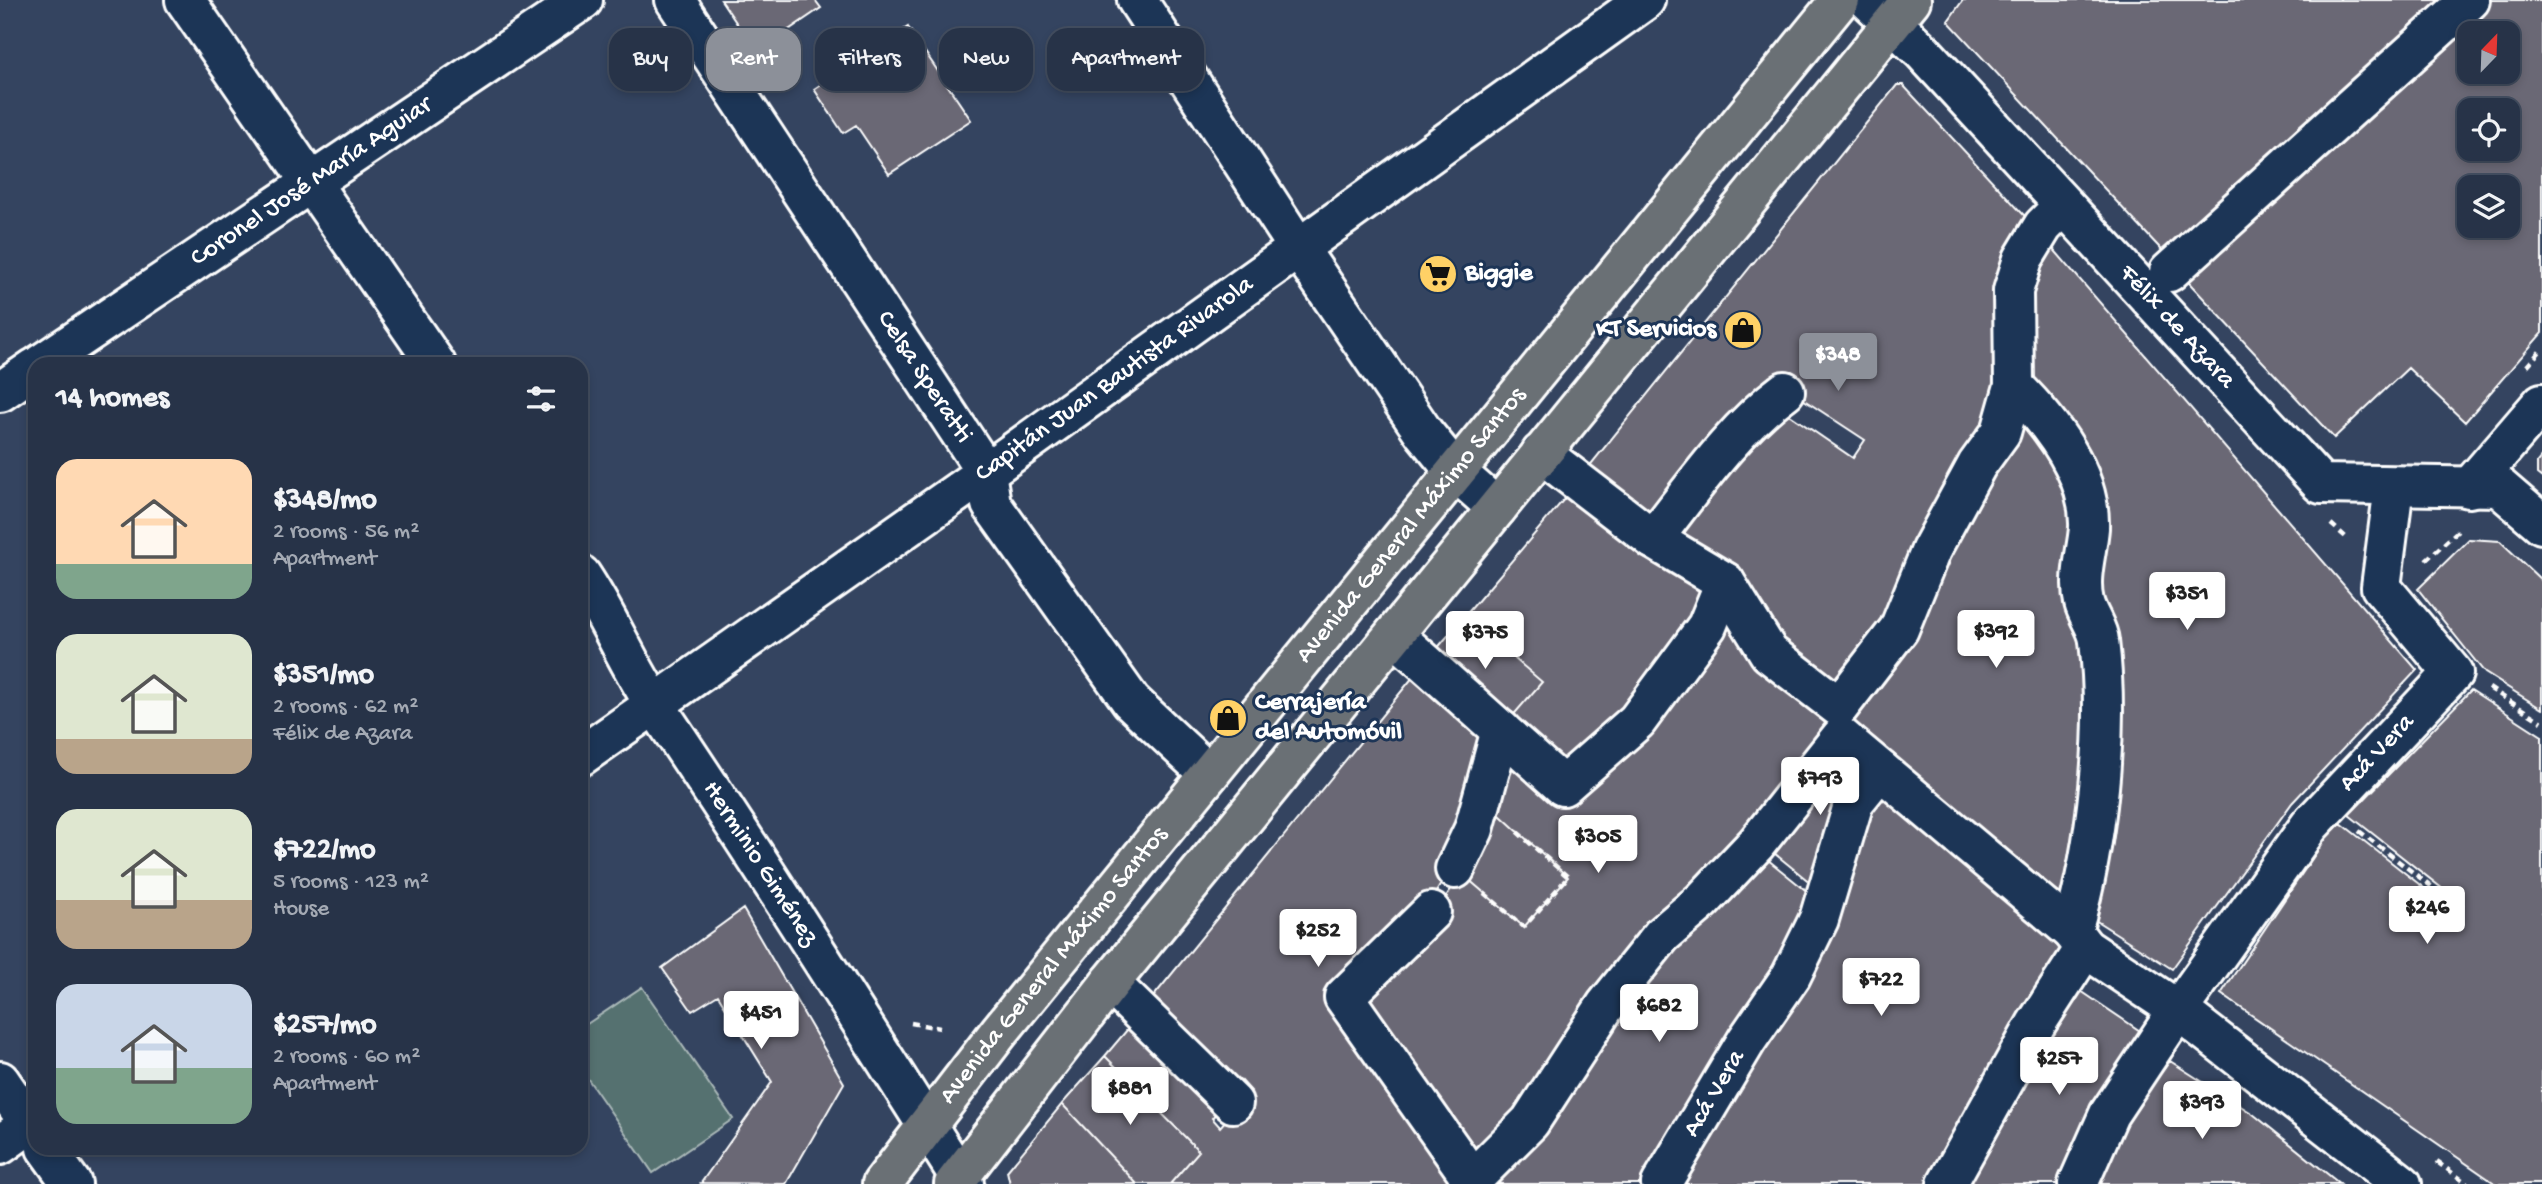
<!DOCTYPE html>
<meta charset="utf-8">
<style>
body{margin:0;font-family:"Gochi Hand",sans-serif;background:#333f52;color:#f1f3f6;height:100vh;display:flex;flex-direction:column;font-size:26px;white-space:nowrap}
*{box-sizing:border-box;margin:0}
p{font-size:23px;color:#a4aab4}
.icon{flex:none;width:38px;height:38px;fill:none;stroke:currentColor;stroke-width:2;stroke-linecap:round;stroke-linejoin:round}
.map{position:relative;flex:1;overflow:hidden}
.sheet{position:absolute;left:28px;top:357px;width:560px;height:798px;display:flex;flex-direction:column;background:#273348;border-radius:21px;box-shadow:0 4px 10px #0003,0 0 0 2px #434e60}
.sheet>*{flex:none}
.top-card{position:absolute;left:609px;top:28px;width:665px;height:63px;display:flex;gap:14px}
.needle{width:46px;rotate:23deg}
.fabs{position:absolute;left:2457px;top:21px;display:grid;gap:14px}
.fabs a{display:grid;place-items:center;width:63px;height:63px;border-radius:14px;background:#273348;box-shadow:0 4px 10px #0003,0 0 0 2px #434e60;font-size:35px}
.price{position:absolute;translate:-50% -60px;padding:0 16px;border-radius:7px;background:#fff;color:#222;font-size:23px;line-height:46px;filter:drop-shadow(0 2px 4px #0008)}
.price::after{content:'';position:absolute;left:50%;top:42px;width:21px;height:16px;margin-left:-10px;background:inherit;clip-path:polygon(0 0,100% 0,50% 100%)}
.price.current{background:#8c9099;color:#fff}
ul{padding:0;list-style:none}
li{display:flex;align-items:center;gap:21px;height:175px;padding:0 28px}
li span{display:grid;place-items:center;flex:none;width:196px;height:140px;border-radius:21px;color:#555}
li>.icon{margin-inline-start:auto}
span .icon{width:84px;height:84px;fill:#fffc;stroke-width:1}
li b{font-size:30px}
h2{display:flex;justify-content:space-between;align-items:center;height:84px;padding:0 28px;font-size:30px}
.tag{padding:0 24px;border-radius:21px;background:#273348;box-shadow:0 4px 10px #0003,0 0 0 2px #434e60;font-size:24px;line-height:63px}
.tag.current{background:#8c9099;color:#fff}
.map>svg:first-child{display:block}
.green{fill:#547170;stroke:#aab8b8;stroke-width:2}
.building{fill:#6a6774;stroke:#fff;stroke-width:2;fill-rule:evenodd}
.lines{fill:none;stroke-linecap:round;stroke-linejoin:round}
.minor-casing{stroke:#fff;stroke-width:44}
.major-casing{stroke:#fff;stroke-width:44}
.path{stroke:#fff;stroke-width:4.5;stroke-dasharray:7 5;stroke-linecap:butt}
.minor{stroke:#1d3557;stroke-width:38}
.major{stroke:#6b6f75;stroke-width:38}
.labels{text-anchor:middle;dominant-baseline:central;stroke-width:6;stroke-linejoin:round;paint-order:stroke}
.street-label{font-size:26px;fill:#fff;stroke:#1d3557}
.poi-label{font-size:26px;font-weight:bold;fill:#fff;stroke:#1d3557;text-anchor:start}
</style>
<div class="map">
<svg width="2542" height="1184" viewBox="0 0 2542 1184">
<rect width="100%" height="100%" fill="#344460"/>
<filter id="ink" filterUnits="userSpaceOnUse"><feTurbulence type="fractalNoise" baseFrequency=".0143" numOctaves="2"/><feDisplacementMap in="SourceGraphic" scale="14" xChannelSelector="R" yChannelSelector="G"/><feConvolveMatrix kernelMatrix="1 2 1 2 8 2 1 2 1" color-interpolation-filters="sRGB"/></filter>
<g filter="url(#ink)">
<path class="green" d="M 642,987 L 733,1119 L 653,1173 L 581,1069 L 581,1028 Z"/>
<path class="building" d="M 721,0 L 815,0 L 821,8 L 756,52 Z
M 1963,0 L 2459,0 L 2172,261 L 1948,21 Z
M 2478,0 L 2542,0 L 2542,333 L 2465,422 L 2408,368 L 2334,438 L 2178,271 ZM 2469,33 L 2508,33 L 2508,72 L 2469,72 ZM 2469,110 L 2508,110 L 2508,149 L 2469,149 ZM 2469,187 L 2508,187 L 2508,226 L 2469,226 Z
M 908,27 L 971,120 L 889,174 L 856,125 L 843,133 L 814,89 Z
M 1897,85 L 1903,85 L 2035,227 L 1996,430 L 1838,701 L 1656,537 L 1774,404 L 1853,458 L 1865,440 L 1769,377 L 1653,534 L 1579,479 Z
M 2044,238 L 2417,670 L 2292,803 L 2172,969 L 2084,913 L 2086,475 L 2021,383 L 2029,261 Z
M 2016,395 L 2085,517 L 2098,731 L 2070,923 L 1845,734 L 1843,708 Z
M 2542,456 L 2542,478 L 2537,474 L 2537,462 Z
M 1576,485 L 1719,583 L 1634,718 L 1563,782 L 1503,727 L 1542,682 L 1465,616 Z
M 2469,539 L 2500,541 L 2542,581 L 2542,709 L 2485,673 L 2418,589 Z
M 1725,591 L 1834,709 L 1837,735 L 1472,1163 L 1350,996 L 1438,913 L 1460,872 L 1524,927 L 1568,877 L 1490,806 L 1505,742 L 1563,796 Z
M 1465,616 L 1542,682 L 1503,727 L 1428,659 Z
M 1422,666 L 1496,732 L 1451,867 L 1426,909 L 1338,996 L 1462,1184 L 1170,1184 L 1199,1151 L 1105,1056 L 1138,1017 L 1225,1102 L 1212,1118 L 1220,1127 L 1251,1091 L 1242,1081 L 1233,1092 L 1145,1007 Z
M 2471,690 L 2542,736 L 2542,1184 L 2496,1184 L 2221,994 L 2326,838 L 2341,823 L 2456,913 L 2463,905 L 2349,815 Z
M 1842,744 L 1872,771 L 1817,888 L 1763,844 Z
M 1885,787 L 2073,945 L 1933,1184 L 1674,1184 L 1854,824 Z
M 1490,806 L 1568,877 L 1524,927 L 1460,872 Z
M 1757,851 L 1814,897 L 1650,1184 L 1476,1184 L 1613,1008 Z
M 743,909 L 844,1083 L 786,1184 L 701,1183 L 772,1082 L 718,995 L 692,1011 L 662,968 Z
M 2072,985 L 2149,1037 L 2067,1184 L 1957,1184 Z
M 1105,1056 L 1199,1151 L 1170,1184 L 1137,1184 L 1062,1104 Z
M 2170,1061 L 2253,1114 L 2340,1184 L 2098,1184 L 2127,1118 Z
M 1062,1104 L 1137,1184 L 1010,1184 L 1007,1171 Z"/>
<g class="lines">
<defs>
<g id="minor">
<path d="M 185,0 L 436,364"/>
<path id="s1" d="M 675,0 L 986,472 L 991,504 L 1131,701 L 1209,774"/>
<path d="M 1137,0 L 1297,246 L 1424,433 L 1455,471 L 1497,508"/>
<path id="s2" d="M 1868,0 L 1923,52 L 2321,484 L 2499,487 L 2542,524"/>
<path d="M 2169,272 L 2470,0"/>
<path id="s3" d="M 41,364 L 583,0"/>
<path d="M 2014,386 C 2051,423 2091,473 2089,528 C 2087,552 2078,578 2084,602 C 2087,615 2098,628 2099,641 C 2110,731 2097,845 2072,931"/>
<path d="M 0,392 L 35,368"/>
<path d="M 1541,453 L 1653,539 L 1725,582 L 1769,653 L 1839,707 L 1899,629 L 1931,550 L 1977,465 L 2001,432 L 2014,386 L 2013,291 L 2023,259 L 2043,226 L 2063,206"/>
<path d="M 2469,488 L 2542,403"/>
<path d="M 1653,539 C 1693,488 1733,429 1785,391"/>
<path id="s4" d="M 581,575 C 610,618 628,666 657,708 C 763,865 863,1025 964,1184"/>
<path d="M 1394,635 L 1563,786 L 1637,721 L 1707,626 L 1725,582"/>
<path id="s5" d="M 581,756 L 986,472 L 1645,0"/>
<path d="M 1455,869 L 1474,829 L 1501,730"/>
<path d="M 1431,912 L 1344,997 L 1472,1179"/>
<path d="M 1110,983 L 1233,1103"/>
<path d="M 0,1081 L 35,1132"/>
<path d="M 0,1145 L 35,1120"/>
<path d="M 46,1148 L 72,1184"/>
<path d="M 1468,1184 L 1530,1122 L 1606,1005 L 1662,935 L 1702,901 L 1756,844 L 1841,737 L 2072,931 L 2085,948 L 2178,1010 L 2402,1184"/>
<path id="s6" d="M 1661,1184 L 1747,1040 L 1791,976 L 1819,919 L 1854,802 L 1880,770"/>
<path d="M 1947,1184 L 2036,1024 L 2085,948"/>
<path id="s7" d="M 2078,1184 L 2109,1114 L 2178,1010 L 2310,825 L 2453,673 L 2381,587 L 2394,486"/>
</g>
<g id="major">
<path id="s8" d="M 882,1184 L 999,1032 L 1840,0"/>
<path d="M 954,1184 L 1110,983 L 1911,0"/>
</g>
</defs>
<use href="#minor" class="minor-casing"/>
<use href="#major" class="major-casing"/>
<path class="path" d="M 2527,366 L 2542,349
M 2331,524 L 2348,539
M 2426,560 L 2460,529
M 2489,688 L 2542,722
M 2359,831 L 2453,903
M 1484,893 L 1524,927 L 1568,877 L 1514,829
M 911,1023 L 940,1028
M 2437,1162 L 2468,1184"/>
<use href="#minor" class="minor"/>
<use href="#major" class="major"/>
</g>
</g>
<defs>
<symbol id="supermarket-disc" viewBox="-11 -11 22 22"><circle r="9.5" fill="#ffd166" stroke="#1d3557"/><path d="M-6-5.5h2.5l.6 2H6L4.5 2H-2.5L-4.4-4H-6ZM-1.5 3.2a1.3 1.3 0 1 0 .1 0ZM3 3.2a1.3 1.3 0 1 0 .1 0Z" fill="#111"/></symbol>
<symbol id="shop-disc" viewBox="-11 -11 22 22"><circle r="9.5" fill="#ffd166" stroke="#1d3557"/><path d="M-5-2.5h2.3a2.7 3.5 0 0 1 5.4 0H5L5.5 6h-11ZM-1.5-2.5h3a1.5 2.3 0 0 0-3 0Z" fill="#111"/></symbol>
</defs>
<g fill-rule="evenodd">
<use href="#supermarket-disc" x="1416" y="252" width="44" height="44"/>
<use href="#shop-disc" x="1721" y="308" width="44" height="44"/>
<use href="#shop-disc" x="1206" y="696" width="44" height="44"/>
</g>
<g class="labels">
<g class="street-label">
<text stroke="none"><textPath href="#s3" startOffset="326">Coronel José María Aguiar</textPath></text>
<text stroke="none"><textPath href="#s2" startOffset="450">Félix de Azara</textPath></text>
<text stroke="none"><textPath href="#s1" startOffset="452">Celsa Speratti</textPath></text>
<text stroke="none"><textPath href="#s5" startOffset="653">Capitán Juan Bautista Rivarola</textPath></text>
<text stroke="none"><textPath href="#s8" startOffset="845">Avenida General Máximo Santos</textPath></text>
<text stroke="none"><textPath href="#s7" startOffset="527">Acá Vera</textPath></text>
<text stroke="none"><textPath href="#s4" startOffset="340">Herminio Giménez</textPath></text>
<text stroke="none"><textPath href="#s8" startOffset="278">Avenida General Máximo Santos</textPath></text>
<text stroke="none"><textPath href="#s6" startOffset="105">Acá Vera</textPath></text>
</g>
<g class="poi-label">
<text x="1465" y="274">Biggie</text>
<text x="1716" y="330" text-anchor="end">KT Servicios</text>
<text x="1255" y="703">Cerrajería<tspan x="1255" dy="30">del Automóvil</tspan></text>
</g>
</g>
</svg>
<div class="fabs">
<a><svg class="needle" viewBox="-14 -14 28 28"><path d="M0-13l5 13h-10z" fill="#e53935"/><path d="M0 13l5-13h-10z" fill="#a4aab4"/></svg></a>
<a><svg class="icon" aria-label="locate" viewBox="0 0 24 24"><circle cx="12" cy="12" r="6"/><path d="M12 2v4M12 18v4M2 12h4M18 12h4"/></svg></a>
<a><svg class="icon" aria-label="layers" viewBox="0 0 24 24"><path d="M12 4l9 5-9 5-9-5zM3 14l9 5 9-5"/></svg></a>
</div>
<b class="price current" style="left:1838px;top:393px">$348</b>
<b class="price" style="left:2187px;top:632px">$351</b>
<b class="price" style="left:1996px;top:670px">$392</b>
<b class="price" style="left:1485px;top:671px">$375</b>
<b class="price" style="left:1820px;top:817px">$793</b>
<b class="price" style="left:1598px;top:875px">$305</b>
<b class="price" style="left:2427px;top:946px">$246</b>
<b class="price" style="left:1318px;top:969px">$252</b>
<b class="price" style="left:1881px;top:1018px">$722</b>
<b class="price" style="left:1659px;top:1044px">$682</b>
<b class="price" style="left:761px;top:1051px">$451</b>
<b class="price" style="left:2059px;top:1097px">$257</b>
<b class="price" style="left:1130px;top:1127px">$881</b>
<b class="price" style="left:2202px;top:1141px">$393</b>
<div class="top-card">
<a class="tag">Buy</a>
<a class="tag current">Rent</a>
<a class="tag">Filters</a>
<a class="tag">New</a>
<a class="tag">Apartment</a>
</div>
<section class="sheet">
<h2>14 homes<svg class="icon" aria-label="filters" viewBox="0 0 24 24"><path d="M4 7h16M4 17h16"/><circle cx="9" cy="7" r="2"/><circle cx="15" cy="17" r="2"/></svg></h2>
<ul>
<li><span style="background:linear-gradient(#ffd9b3 75%,#7fa58c 0)"><svg class="icon" aria-label="home" viewBox="0 0 24 24"><path d="M3 11l9-7 9 7M6 9v11h12V9"/></svg></span><div><b>$348/mo</b><p>2 rooms · 56 m²</p><p>Apartment</p></div></li>
<li><span style="background:linear-gradient(#dfe7d0 75%,#b9a48a 0)"><svg class="icon" aria-label="home" viewBox="0 0 24 24"><path d="M3 11l9-7 9 7M6 9v11h12V9"/></svg></span><div><b>$351/mo</b><p>2 rooms · 62 m²</p><p>Félix de Azara</p></div></li>
<li><span style="background:linear-gradient(#dfe7d0 65%,#b9a48a 0)"><svg class="icon" aria-label="home" viewBox="0 0 24 24"><path d="M3 11l9-7 9 7M6 9v11h12V9"/></svg></span><div><b>$722/mo</b><p>5 rooms · 123 m²</p><p>House</p></div></li>
<li><span style="background:linear-gradient(#c9d6e8 60%,#7fa58c 0)"><svg class="icon" aria-label="home" viewBox="0 0 24 24"><path d="M3 11l9-7 9 7M6 9v11h12V9"/></svg></span><div><b>$257/mo</b><p>2 rooms · 60 m²</p><p>Apartment</p></div></li>
</ul>
</section>
</div>
